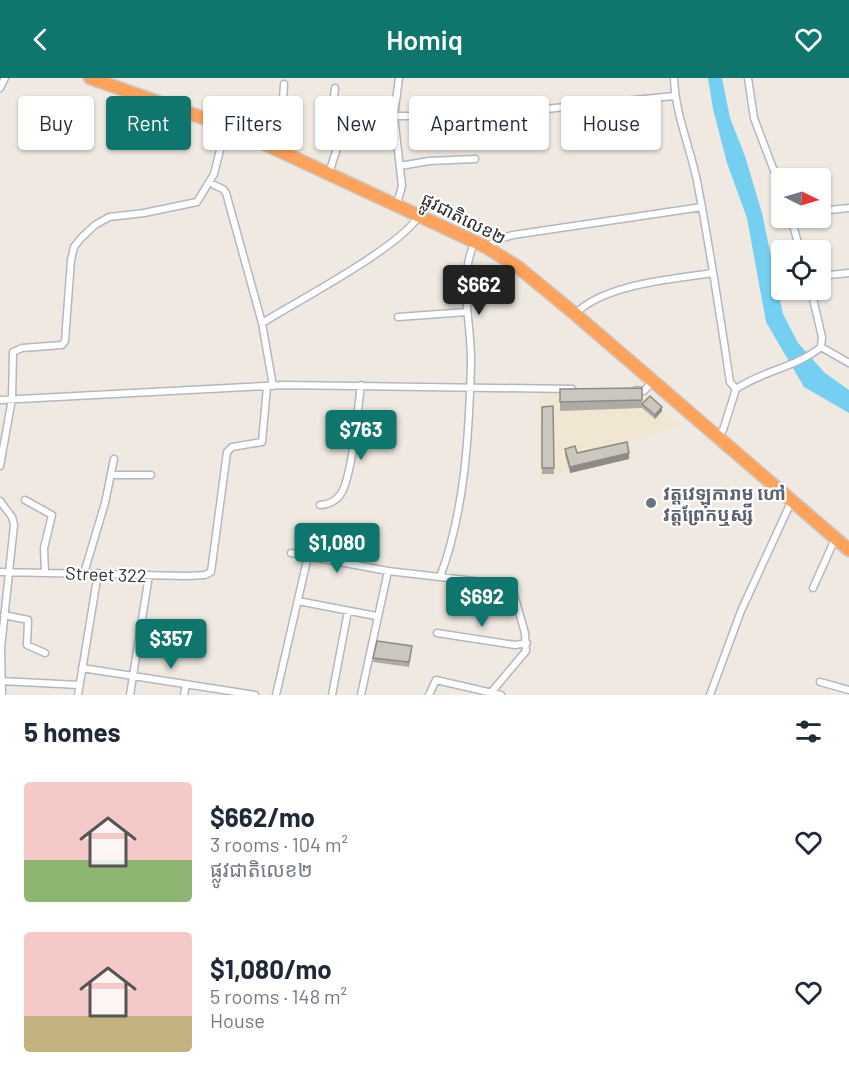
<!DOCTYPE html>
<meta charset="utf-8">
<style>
body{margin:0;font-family:Barlow,"Noto Sans Khmer",sans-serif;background:#f6f6f7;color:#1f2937;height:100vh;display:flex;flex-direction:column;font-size:22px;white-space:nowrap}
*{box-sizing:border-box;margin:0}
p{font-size:20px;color:#747a83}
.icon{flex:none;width:33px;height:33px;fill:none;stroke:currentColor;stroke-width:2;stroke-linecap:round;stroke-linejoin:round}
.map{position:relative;height:617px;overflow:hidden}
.details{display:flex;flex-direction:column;background:#fff;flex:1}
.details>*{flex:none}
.top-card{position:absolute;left:18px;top:18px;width:813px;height:54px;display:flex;gap:12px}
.needle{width:39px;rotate:95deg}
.fabs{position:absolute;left:771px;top:90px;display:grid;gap:12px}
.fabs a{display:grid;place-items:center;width:60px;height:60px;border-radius:6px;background:#fff;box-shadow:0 2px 4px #0004;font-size:30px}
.price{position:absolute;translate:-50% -51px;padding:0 14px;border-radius:6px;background:#0f766e;color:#fff;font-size:20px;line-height:39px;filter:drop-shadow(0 2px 3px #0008)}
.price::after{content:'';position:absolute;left:50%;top:36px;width:18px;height:14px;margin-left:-9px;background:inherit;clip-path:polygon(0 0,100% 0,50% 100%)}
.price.on{background:#222;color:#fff}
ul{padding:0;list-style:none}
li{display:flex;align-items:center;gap:18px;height:150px;padding:0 24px}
li span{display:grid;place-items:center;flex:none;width:168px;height:120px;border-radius:6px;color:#555}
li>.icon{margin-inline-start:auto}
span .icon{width:72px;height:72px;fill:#fffc;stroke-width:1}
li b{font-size:26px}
h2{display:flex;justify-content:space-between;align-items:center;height:72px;padding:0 24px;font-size:26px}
.pill{padding:0 21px;border-radius:6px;background:#fff;box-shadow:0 2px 4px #0004;font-size:21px;line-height:54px}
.pill.on{background:#0f766e;color:#fff}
header{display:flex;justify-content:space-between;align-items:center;height:78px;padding:0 24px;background:#0f766e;color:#fff;font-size:27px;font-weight:600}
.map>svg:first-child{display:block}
.education{fill:#f0e6d1}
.water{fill:#75cff0}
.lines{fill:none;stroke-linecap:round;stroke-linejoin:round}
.street-casing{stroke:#b4b7c1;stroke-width:9}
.highway-casing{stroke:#c9c9c9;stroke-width:15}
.street{stroke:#fff;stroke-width:6}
.highway{stroke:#ffa35c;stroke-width:12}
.wall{fill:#afaba4}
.shaded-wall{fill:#8e8b86}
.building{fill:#cbc7bf;stroke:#8e8b86;stroke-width:1.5}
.worship-dot{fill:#6b7280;stroke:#fff;stroke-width:2}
.labels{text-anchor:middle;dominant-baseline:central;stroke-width:4.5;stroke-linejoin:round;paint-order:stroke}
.street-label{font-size:18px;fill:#2e2e2e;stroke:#fff}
.worship-label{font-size:18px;font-weight:bold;fill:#5b616d;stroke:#fff;text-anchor:start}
</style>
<header><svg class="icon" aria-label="back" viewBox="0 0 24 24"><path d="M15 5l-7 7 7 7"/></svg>Homiq<svg class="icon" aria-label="heart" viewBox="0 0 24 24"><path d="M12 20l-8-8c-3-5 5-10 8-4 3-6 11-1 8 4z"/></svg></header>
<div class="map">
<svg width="849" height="617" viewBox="0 0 849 617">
<rect width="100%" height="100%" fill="#efe9e1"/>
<path class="education" d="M 539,313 L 643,317 L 679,347 L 628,365 L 634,380 L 540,402 Z"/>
<path class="water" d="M 708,0 L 722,0 L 730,40 L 745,78 L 762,135 L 783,236 L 798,265 L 825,295 L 849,312 L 849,335 L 804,309 L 766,244 L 747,140 L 727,85 L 713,31 Z"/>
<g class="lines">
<defs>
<path id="street" d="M 674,0 C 675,35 690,69 697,103 C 710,170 720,237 730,304 L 736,311
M 748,0 L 754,40 L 782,114
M 0,10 L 5,0
M 394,38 L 455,38 L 516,34 L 674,18
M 280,71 L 284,6
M 400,88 L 429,83 L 475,81
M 329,95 L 339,64 L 332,34 L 335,10
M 214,107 L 223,111 L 226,115 L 262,245 L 273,308
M 397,126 L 402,108 L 394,38 L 399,0
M 820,133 L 849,130
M 791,140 L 800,172
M 487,169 L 499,161 L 513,157 L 702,129
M 820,198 L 849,195
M 811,212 L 822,259 L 821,269
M 575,236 C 604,206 673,201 713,195
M 398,239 L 467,234
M 262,245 C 297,223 403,168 419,137
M 636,312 L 644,313 L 653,303
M 0,322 L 284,307 L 572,311
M 718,358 L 723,352 L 736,311 C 762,293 797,289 821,269 L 849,285
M 0,388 L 12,321 L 13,274 L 22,270 L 62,267 L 65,263 L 71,182 L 74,169 L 81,160 L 95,147 L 109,139 L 144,135 L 197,124 L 214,96 L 226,48
M 112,397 L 151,397
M 25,422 L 52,437 L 44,470 L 45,495
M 0,423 L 12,439 L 14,447 L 1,570 L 2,617
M 320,427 C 327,427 336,423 340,417 C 352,402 358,329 361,307
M 291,475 L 388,493 L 509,507 L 512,509 L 525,555 L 526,573 L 489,617
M 0,494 L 187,498 L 205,497 L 211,494 L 227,374 L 232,369 L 262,364 L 267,309
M 84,495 L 105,425 L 114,381
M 440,499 C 465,433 469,356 471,286 C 472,244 457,203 475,163
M 813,510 L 835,461
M 298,523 L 376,538
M 4,537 L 28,542 L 27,567 L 45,575
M 437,555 L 515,567 L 527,565
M 82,590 L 255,617
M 1,603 L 79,607
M 820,604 L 849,612
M 78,617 L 98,495
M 130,617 L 149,497
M 184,617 L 186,606
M 276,617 L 308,478
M 332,617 L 348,533
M 361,617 L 388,493
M 429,617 L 436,602 L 501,617
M 710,617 L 741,533 L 792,422"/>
<path id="highway" d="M 90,0 L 226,48 L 486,169 L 518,189 L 575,236 L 849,472"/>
</defs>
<use href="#street" class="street-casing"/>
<use href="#highway" class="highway-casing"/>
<use href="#street" class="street"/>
<use href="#highway" class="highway"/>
</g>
<path class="wall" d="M 642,310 L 642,326 L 662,333 L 655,341 L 642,330 L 560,333 L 560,311 Z
M 553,328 L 554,396 L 542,396 L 542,329 Z
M 565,371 L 577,375 L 629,381 L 570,395 L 565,377 Z
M 412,572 L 409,589 L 373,584 L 373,580 Z"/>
<path class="shaded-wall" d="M 662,329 L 662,333 L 655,341 L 655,337 Z
M 629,375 L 629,381 L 570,395 L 570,389 Z"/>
<path class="building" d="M 642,310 L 642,322 L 560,324 L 560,311 Z
M 650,318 L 662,329 L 655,337 L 642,326 Z
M 553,328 L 554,390 L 542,390 L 542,329 Z
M 627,364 L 629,375 L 570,389 L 565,371 L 575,368 L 577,375 Z
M 377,563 L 412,568 L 409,584 L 373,580 Z"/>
<circle class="worship-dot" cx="651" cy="425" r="6"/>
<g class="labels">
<g class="street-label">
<text transform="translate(464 140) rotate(27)">ផ្លូវជាតិលេខ២</text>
<text transform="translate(106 496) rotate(2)">Street 322</text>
</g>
<g class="worship-label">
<text x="663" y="415">វត្តវេឡុការាម ហៅ<tspan x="663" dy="21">វត្តព្រែកឬស្សី</tspan></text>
</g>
</g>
</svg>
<div class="fabs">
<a><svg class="needle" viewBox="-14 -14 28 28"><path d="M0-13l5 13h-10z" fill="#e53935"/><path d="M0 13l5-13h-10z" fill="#747a83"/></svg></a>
<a><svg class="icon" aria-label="locate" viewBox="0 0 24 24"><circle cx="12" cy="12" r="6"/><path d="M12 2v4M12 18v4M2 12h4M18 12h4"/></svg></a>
</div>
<b class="price on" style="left:479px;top:238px">$662</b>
<b class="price" style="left:361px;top:383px">$763</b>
<b class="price" style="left:337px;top:496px">$1,080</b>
<b class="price" style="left:482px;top:550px">$692</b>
<b class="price" style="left:171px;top:592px">$357</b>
<div class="top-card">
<a class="pill">Buy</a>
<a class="pill on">Rent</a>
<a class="pill">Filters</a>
<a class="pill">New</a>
<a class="pill">Apartment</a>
<a class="pill">House</a>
</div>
</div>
<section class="details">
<h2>5 homes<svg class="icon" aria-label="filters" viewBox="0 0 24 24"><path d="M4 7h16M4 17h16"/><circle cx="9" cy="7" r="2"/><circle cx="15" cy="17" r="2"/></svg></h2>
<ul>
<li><span style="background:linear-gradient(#f6c9c9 65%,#8fb573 0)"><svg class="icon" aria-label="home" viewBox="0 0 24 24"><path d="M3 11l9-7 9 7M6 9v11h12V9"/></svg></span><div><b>$662/mo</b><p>3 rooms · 104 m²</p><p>ផ្លូវជាតិលេខ២</p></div><svg class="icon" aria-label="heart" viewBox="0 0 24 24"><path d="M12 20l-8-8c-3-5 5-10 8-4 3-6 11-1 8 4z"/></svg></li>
<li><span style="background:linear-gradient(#f6c9c9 70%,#c2b280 0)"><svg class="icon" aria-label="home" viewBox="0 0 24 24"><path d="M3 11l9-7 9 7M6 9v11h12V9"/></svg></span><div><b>$1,080/mo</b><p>5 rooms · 148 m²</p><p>House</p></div><svg class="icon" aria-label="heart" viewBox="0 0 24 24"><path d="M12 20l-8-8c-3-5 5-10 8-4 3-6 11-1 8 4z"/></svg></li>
</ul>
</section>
